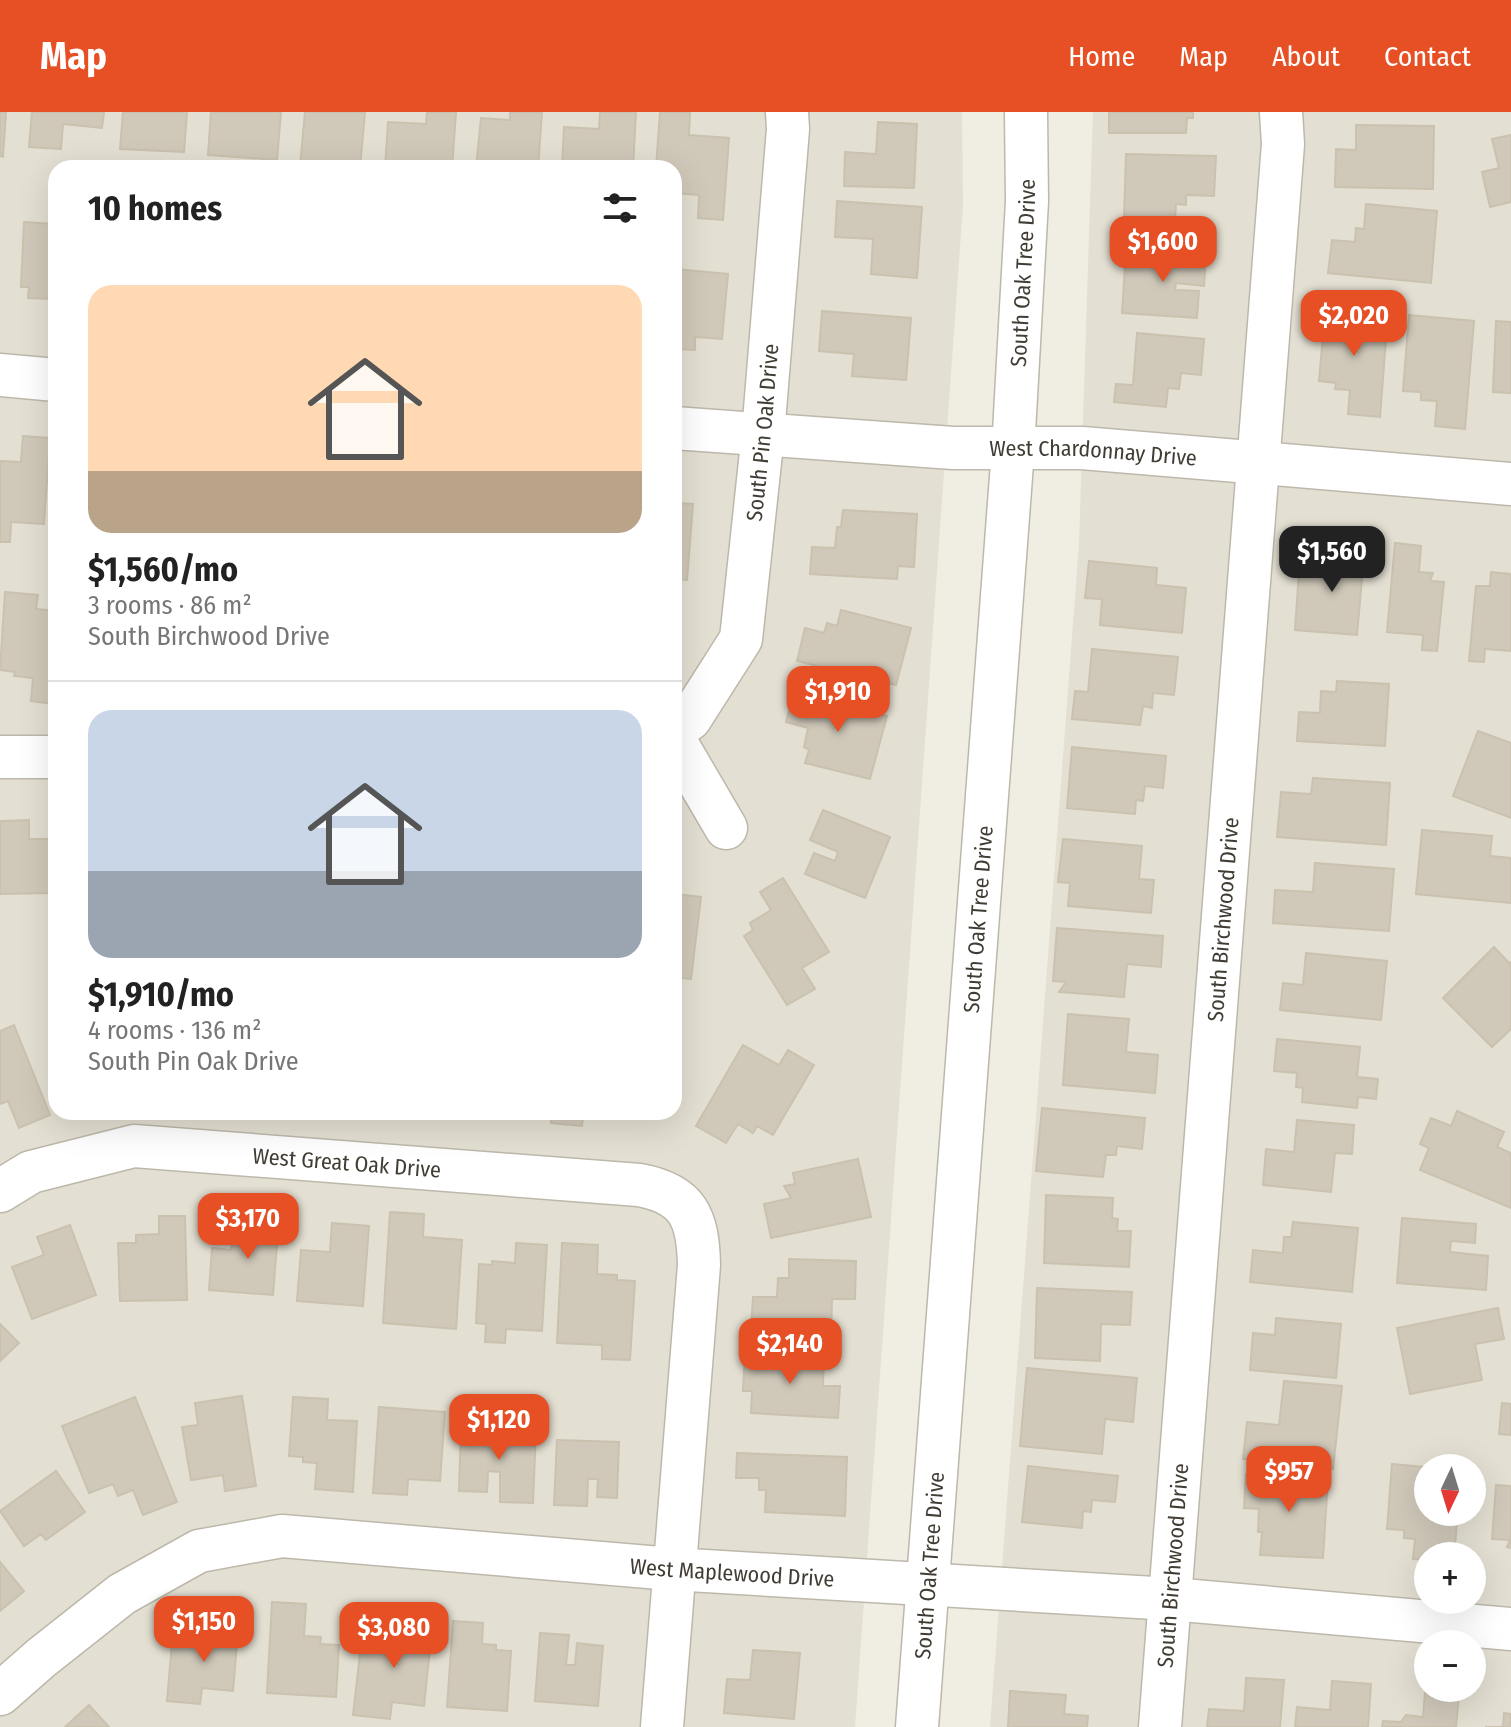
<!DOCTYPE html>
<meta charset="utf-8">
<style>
body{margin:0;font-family:"Fira Sans Condensed",sans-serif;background:#f2f2f2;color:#222;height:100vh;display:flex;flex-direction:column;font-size:30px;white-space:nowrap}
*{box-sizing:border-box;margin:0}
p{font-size:26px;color:#767676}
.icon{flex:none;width:44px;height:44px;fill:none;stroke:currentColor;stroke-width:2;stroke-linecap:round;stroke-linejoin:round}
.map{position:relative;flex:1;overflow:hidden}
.panel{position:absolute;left:48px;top:48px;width:634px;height:960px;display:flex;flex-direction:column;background:#fff;border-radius:24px;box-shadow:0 8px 32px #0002}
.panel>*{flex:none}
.needle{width:52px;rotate:184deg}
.buttons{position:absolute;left:1414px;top:1342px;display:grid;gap:16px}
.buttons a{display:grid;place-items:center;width:72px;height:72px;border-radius:50%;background:#fff;box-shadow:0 8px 32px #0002;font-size:40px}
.price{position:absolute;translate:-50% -68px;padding:0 18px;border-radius:16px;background:#e65024;color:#fff;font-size:26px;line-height:52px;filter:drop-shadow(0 2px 4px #0008)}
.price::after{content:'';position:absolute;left:50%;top:48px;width:24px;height:18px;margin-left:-12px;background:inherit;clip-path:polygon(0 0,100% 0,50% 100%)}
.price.active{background:#222;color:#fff}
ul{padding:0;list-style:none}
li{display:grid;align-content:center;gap:16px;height:424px;padding:0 40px}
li+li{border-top:2px solid #e0e0e0}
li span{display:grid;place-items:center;height:248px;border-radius:24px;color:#555}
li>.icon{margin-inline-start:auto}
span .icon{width:144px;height:144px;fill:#fffc;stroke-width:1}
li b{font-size:34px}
h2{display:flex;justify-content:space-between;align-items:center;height:96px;padding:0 40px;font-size:34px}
header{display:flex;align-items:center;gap:48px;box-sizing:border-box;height:112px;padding:0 40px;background:#e65024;color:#fff}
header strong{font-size:38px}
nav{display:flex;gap:44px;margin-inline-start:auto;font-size:28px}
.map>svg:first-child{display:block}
.residential{fill:#e3dfd2;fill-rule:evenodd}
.building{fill:#d0c9ba;stroke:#cac1ae;stroke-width:2}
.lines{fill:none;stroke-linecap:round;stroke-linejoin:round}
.minor-casing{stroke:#bdb8aa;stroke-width:45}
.minor{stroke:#fff;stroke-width:42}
.labels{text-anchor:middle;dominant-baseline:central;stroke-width:6;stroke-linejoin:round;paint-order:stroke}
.street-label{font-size:22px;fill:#413d34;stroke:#fff}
</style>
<header>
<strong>Map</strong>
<nav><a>Home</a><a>Map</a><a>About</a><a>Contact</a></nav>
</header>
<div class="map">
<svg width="1511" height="1615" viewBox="0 0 1511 1615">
<rect width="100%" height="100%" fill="#f0ede3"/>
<path class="residential" d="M 0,0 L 962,0 L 963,93 L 855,1615 L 0,1615 ZM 56,56 L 674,56 L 674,1000 L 56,1000 Z
M 1093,0 L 1511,0 L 1511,1615 L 990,1615 L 1079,432 ZM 1428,1356 L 1472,1356 L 1472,1400 L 1428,1400 ZM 1428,1444 L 1472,1444 L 1472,1488 L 1428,1488 ZM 1428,1532 L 1472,1532 L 1472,1576 L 1428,1576 Z"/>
<path class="building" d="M 0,0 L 6,0 L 3,45 L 0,44 Z
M 32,0 L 104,0 L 102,16 L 63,12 L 61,37 L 29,35 Z
M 123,0 L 187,0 L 184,40 L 120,37 Z
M 211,0 L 281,0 L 277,48 L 208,43 Z
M 305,0 L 365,0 L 360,56 L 300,54 Z
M 427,0 L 456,0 L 452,56 L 385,56 L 388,10 L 426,12 Z
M 510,0 L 542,0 L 538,56 L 476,56 L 481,6 L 510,8 Z
M 600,0 L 636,0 L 633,56 L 562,56 L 564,15 L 599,17 Z
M 660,0 L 690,0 L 689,23 L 729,26 L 723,108 L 698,106 L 699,83 L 674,81 L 674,56 L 656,56 Z
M 1109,0 L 1193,0 L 1193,6 L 1187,6 L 1186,21 L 1109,21 Z
M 878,10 L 917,12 L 914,76 L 844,74 L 845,40 L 876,42 Z
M 1356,13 L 1434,14 L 1433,77 L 1335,75 L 1336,37 L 1356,38 Z
M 1511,23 L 1511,90 L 1490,95 L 1482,60 L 1499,56 L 1492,27 Z
M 1126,42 L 1216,44 L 1214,84 L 1186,83 L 1186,93 L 1176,92 L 1175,107 L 1124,106 Z
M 837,89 L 922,95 L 917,166 L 871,162 L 873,127 L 835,125 Z
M 1366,92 L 1437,99 L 1431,171 L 1328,161 L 1332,128 L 1355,130 L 1356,116 L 1364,117 Z
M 24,110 L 54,112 L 56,208 L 52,207 L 54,187 L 28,186 L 29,175 L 21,175 Z
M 1135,137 L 1206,142 L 1204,174 L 1176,171 L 1175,178 L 1199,179 L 1197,206 L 1122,201 L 1125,154 L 1134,154 Z
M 675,157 L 728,162 L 722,227 L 695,225 L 695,238 L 677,237 L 675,260 Z
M 1326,189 L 1358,191 L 1356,211 L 1387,214 L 1380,305 L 1348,302 L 1350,278 L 1335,277 L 1336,271 L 1319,269 Z
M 822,199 L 911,206 L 906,268 L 852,264 L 854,242 L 819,239 Z
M 1409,203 L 1474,209 L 1465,317 L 1435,314 L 1437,289 L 1421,288 L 1421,280 L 1403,279 Z
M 1496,209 L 1511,210 L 1511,281 L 1493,280 Z
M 1137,221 L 1204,227 L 1201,263 L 1181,261 L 1179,277 L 1168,276 L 1166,295 L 1114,290 L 1116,272 L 1133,273 Z
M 23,324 L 50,326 L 44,412 L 11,410 L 10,430 L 0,430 L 0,349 L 21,350 Z
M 674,391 L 693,392 L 687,468 L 674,467 Z
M 843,398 L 917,402 L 914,455 L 898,454 L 897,467 L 810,462 L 812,435 L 835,436 L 837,415 L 841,415 Z
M 1340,431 L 1365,433 L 1357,523 L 1295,518 L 1299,459 L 1309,460 L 1310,452 L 1338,454 Z
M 1395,431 L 1421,434 L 1419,460 L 1433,461 L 1430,469 L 1444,470 L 1437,539 L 1422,538 L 1423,523 L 1387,520 Z
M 1089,449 L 1157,456 L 1156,473 L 1186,476 L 1182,521 L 1100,513 L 1102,487 L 1085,486 Z
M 1491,460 L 1511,462 L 1511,539 L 1485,537 L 1484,550 L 1469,549 L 1476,474 L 1490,474 Z
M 5,480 L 38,483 L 36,497 L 56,499 L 56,592 L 31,589 L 33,566 L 14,564 L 15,560 L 0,558 Z
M 841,498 L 911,516 L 896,573 L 797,549 L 805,516 L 824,521 L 827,511 L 837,514 Z
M 1092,537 L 1178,545 L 1174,583 L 1153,581 L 1152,596 L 1143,594 L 1140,613 L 1072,607 L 1075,579 L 1088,580 Z
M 1337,569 L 1389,572 L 1385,634 L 1297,629 L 1299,600 L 1320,601 L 1321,579 L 1336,580 Z
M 794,580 L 887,604 L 870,667 L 805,651 L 809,638 L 804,635 L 808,616 L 786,610 Z
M 1478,619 L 1511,631 L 1511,706 L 1453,684 Z
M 1072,635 L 1166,644 L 1163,676 L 1145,674 L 1143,689 L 1136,688 L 1135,702 L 1067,696 Z
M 1313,666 L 1390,671 L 1386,733 L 1277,725 L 1281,680 L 1311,682 Z
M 823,698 L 890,725 L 865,786 L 805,762 L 814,741 L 835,749 L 838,740 L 810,728 Z
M 29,708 L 29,727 L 53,727 L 54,781 L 0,782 L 0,709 Z
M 1422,718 L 1492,724 L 1490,744 L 1511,746 L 1511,791 L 1416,782 Z
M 1063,727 L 1142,734 L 1139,767 L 1154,768 L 1151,801 L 1068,794 L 1070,771 L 1058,770 Z
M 1315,751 L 1394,757 L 1389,819 L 1273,811 L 1275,778 L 1313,780 Z
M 783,766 L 829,840 L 802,856 L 815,877 L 787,893 L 744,824 L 753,818 L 750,811 L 771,798 L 760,780 Z
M 674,782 L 701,785 L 691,867 L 674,865 Z
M 1057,816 L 1163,824 L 1161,855 L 1127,852 L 1124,885 L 1059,880 L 1066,870 L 1053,869 Z
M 1494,835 L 1509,851 L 1511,850 L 1511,917 L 1492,935 L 1443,886 Z
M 1306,841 L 1387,849 L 1381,908 L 1280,898 L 1283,871 L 1303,873 Z
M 1068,902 L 1129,907 L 1126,940 L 1158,943 L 1155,981 L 1063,973 Z
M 14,913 L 50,1003 L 19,1016 L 8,989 L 0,992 L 0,919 Z
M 1277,927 L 1360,935 L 1357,965 L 1378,967 L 1376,987 L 1358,985 L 1357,996 L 1302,990 L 1303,976 L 1296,975 L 1297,961 L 1274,959 Z
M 743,933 L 779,953 L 788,938 L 814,953 L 773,1023 L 757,1014 L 753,1021 L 738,1012 L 726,1031 L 696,1014 Z
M 1042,996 L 1145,1006 L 1142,1037 L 1117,1034 L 1116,1043 L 1106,1043 L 1103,1065 L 1036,1059 Z
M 1457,999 L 1504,1020 L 1497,1035 L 1511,1041 L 1511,1096 L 1420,1058 L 1429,1036 L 1420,1032 L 1431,1006 L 1451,1014 Z
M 465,1000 L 494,1000 L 494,1006 L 465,1004 Z
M 552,1000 L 584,1000 L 582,1014 L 551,1011 Z
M 1297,1008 L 1354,1013 L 1352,1042 L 1335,1041 L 1331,1080 L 1263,1073 L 1266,1037 L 1294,1040 Z
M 858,1047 L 871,1105 L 771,1126 L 764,1092 L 791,1086 L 784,1074 L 795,1072 L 793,1061 Z
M 1046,1083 L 1113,1086 L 1112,1106 L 1118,1107 L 1117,1119 L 1131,1119 L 1129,1155 L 1044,1151 Z
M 390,1100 L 424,1102 L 423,1125 L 462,1128 L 456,1217 L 383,1211 Z
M 159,1104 L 185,1104 L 187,1188 L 120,1189 L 118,1131 L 136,1131 L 136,1123 L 159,1122 Z
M 251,1104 L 279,1106 L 273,1183 L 209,1178 L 212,1136 L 231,1138 L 232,1132 L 249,1134 Z
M 1402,1106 L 1476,1112 L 1475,1131 L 1451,1129 L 1450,1140 L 1488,1144 L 1486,1178 L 1397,1171 Z
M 1293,1110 L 1358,1116 L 1352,1180 L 1250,1170 L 1253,1138 L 1283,1141 L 1284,1125 L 1291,1125 Z
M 332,1111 L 369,1114 L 363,1194 L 297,1189 L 301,1138 L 330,1140 Z
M 70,1113 L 96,1183 L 32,1207 L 12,1155 L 44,1143 L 37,1125 Z
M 516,1131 L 547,1133 L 542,1219 L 506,1217 L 505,1231 L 485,1230 L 486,1212 L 476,1211 L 479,1152 L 492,1153 L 492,1149 L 515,1151 Z
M 562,1131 L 598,1133 L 597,1162 L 617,1163 L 617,1168 L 635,1169 L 630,1248 L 602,1247 L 602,1233 L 557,1231 Z
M 789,1147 L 856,1149 L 855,1187 L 832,1187 L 831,1221 L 751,1218 L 753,1185 L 777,1185 L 778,1166 L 789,1166 Z
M 1037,1176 L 1132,1180 L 1130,1213 L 1101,1212 L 1100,1249 L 1035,1246 Z
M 1498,1196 L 1504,1227 L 1475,1232 L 1482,1268 L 1410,1282 L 1397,1216 Z
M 1276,1206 L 1341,1212 L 1336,1266 L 1250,1258 L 1253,1221 L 1275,1223 Z
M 0,1212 L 19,1231 L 0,1249 Z
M 745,1241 L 824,1245 L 823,1274 L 840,1274 L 838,1306 L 751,1301 L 752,1279 L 743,1279 Z
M 1027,1256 L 1137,1266 L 1133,1310 L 1105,1307 L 1102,1342 L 1020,1334 Z
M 1284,1269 L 1342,1274 L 1333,1357 L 1243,1347 L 1247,1310 L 1279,1313 Z
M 242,1284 L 256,1374 L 225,1379 L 223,1363 L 191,1368 L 182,1315 L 198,1313 L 195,1291 Z
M 135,1285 L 177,1390 L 143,1403 L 133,1378 L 118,1384 L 113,1372 L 89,1381 L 62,1314 Z
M 293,1285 L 328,1287 L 327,1308 L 357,1309 L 353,1380 L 315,1377 L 317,1351 L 303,1350 L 303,1345 L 289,1344 Z
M 1502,1291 L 1511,1292 L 1511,1323 L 1499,1322 Z
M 379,1295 L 445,1300 L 440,1369 L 408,1367 L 407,1383 L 373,1381 Z
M 461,1315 L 536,1318 L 533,1391 L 500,1390 L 500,1360 L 488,1359 L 487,1380 L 459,1379 Z
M 557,1328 L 619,1330 L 617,1386 L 597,1385 L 598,1367 L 588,1367 L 587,1394 L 554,1393 Z
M 737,1341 L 847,1345 L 845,1404 L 765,1400 L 766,1378 L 759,1378 L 759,1366 L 736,1366 Z
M 1392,1352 L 1436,1356 L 1428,1356 L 1428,1400 L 1458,1400 L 1454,1444 L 1428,1444 L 1428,1448 L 1413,1447 L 1415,1427 L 1404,1426 L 1404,1418 L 1387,1417 Z
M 1028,1354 L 1118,1364 L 1115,1390 L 1092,1388 L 1091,1400 L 1083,1399 L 1082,1416 L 1022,1410 Z
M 56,1359 L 85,1400 L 46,1428 L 41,1422 L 24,1434 L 0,1399 Z
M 1246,1362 L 1328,1367 L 1323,1446 L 1260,1443 L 1262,1420 L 1258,1420 L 1259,1397 L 1244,1396 Z
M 1496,1373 L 1511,1374 L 1511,1436 L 1507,1435 L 1510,1428 L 1492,1427 Z
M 0,1450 L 24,1479 L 0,1499 Z
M 272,1490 L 306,1492 L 304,1524 L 321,1525 L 320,1532 L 339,1533 L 336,1585 L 267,1581 Z
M 396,1505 L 433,1508 L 424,1594 L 392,1590 L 390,1607 L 353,1603 L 361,1533 L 377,1535 L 377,1524 L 394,1526 Z
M 215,1506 L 239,1508 L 233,1579 L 202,1576 L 200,1592 L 167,1589 L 172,1531 L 188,1532 L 189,1527 L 213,1529 Z
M 453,1509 L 483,1511 L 482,1532 L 496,1533 L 496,1538 L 511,1539 L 507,1599 L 447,1595 Z
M 540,1521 L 569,1523 L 566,1553 L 575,1553 L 577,1531 L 603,1534 L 598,1594 L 535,1589 Z
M 753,1538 L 800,1541 L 794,1607 L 724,1601 L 727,1567 L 750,1568 Z
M 1246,1566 L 1284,1568 L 1280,1615 L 1207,1615 L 1209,1597 L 1244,1599 Z
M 1332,1569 L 1371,1572 L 1368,1615 L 1295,1615 L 1297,1595 L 1330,1598 Z
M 1010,1579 L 1066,1583 L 1064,1602 L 1088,1604 L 1087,1615 L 1008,1615 Z
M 1425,1580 L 1459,1583 L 1456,1615 L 1382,1615 L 1383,1609 L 1401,1610 L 1406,1603 L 1423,1605 Z
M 89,1593 L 109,1615 L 65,1615 Z
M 1504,1601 L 1511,1602 L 1511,1615 L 1485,1615 L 1503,1615 Z"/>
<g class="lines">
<defs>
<g id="minor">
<path d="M 0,263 L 56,268"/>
<path id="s1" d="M 674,316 L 953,336 L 1082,336 L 1511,372"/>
<path id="s2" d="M 674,618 L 690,607 L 741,527 L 763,322 L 788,17 L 787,0"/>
<path d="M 674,627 L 726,716"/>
<path d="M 0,645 L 56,645"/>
<path id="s3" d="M 0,1079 L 31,1060 L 134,1034 L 639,1073 C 688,1082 698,1105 699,1153 L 662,1615"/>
<path id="s4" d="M 0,1582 L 41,1546 L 122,1482 L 199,1439 L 282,1424 L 672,1457 L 1171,1487 L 1511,1517"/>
<path id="s5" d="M 917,1615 L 1013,338 L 1027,89 L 1026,0"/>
<path id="s6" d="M 1160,1615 L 1283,32 L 1281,0"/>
</g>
</defs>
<use href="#minor" class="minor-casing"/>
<use href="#minor" class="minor"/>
</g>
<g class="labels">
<g class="street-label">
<text stroke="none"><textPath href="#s5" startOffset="1458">South Oak Tree Drive</textPath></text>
<text stroke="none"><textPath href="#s2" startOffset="322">South Pin Oak Drive</textPath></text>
<text stroke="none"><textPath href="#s1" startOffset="420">West Chardonnay Drive</textPath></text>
<text stroke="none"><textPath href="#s5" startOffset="810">South Oak Tree Drive</textPath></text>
<text stroke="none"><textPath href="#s6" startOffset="810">South Birchwood Drive</textPath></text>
<text stroke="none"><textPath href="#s3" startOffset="356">West Great Oak Drive</textPath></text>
<text stroke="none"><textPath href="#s5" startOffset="162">South Oak Tree Drive</textPath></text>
<text stroke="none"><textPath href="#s6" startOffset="162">South Birchwood Drive</textPath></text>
<text stroke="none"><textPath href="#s4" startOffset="782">West Maplewood Drive</textPath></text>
</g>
</g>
</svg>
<div class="buttons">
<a><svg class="needle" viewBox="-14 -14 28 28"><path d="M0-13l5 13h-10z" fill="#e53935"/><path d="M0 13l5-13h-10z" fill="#767676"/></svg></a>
<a>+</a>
<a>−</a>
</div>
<b class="price" style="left:1163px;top:172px">$1,600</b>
<b class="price" style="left:1354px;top:246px">$2,020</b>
<b class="price active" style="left:1332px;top:482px">$1,560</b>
<b class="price" style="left:838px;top:622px">$1,910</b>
<b class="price" style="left:248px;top:1149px">$3,170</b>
<b class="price" style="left:790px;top:1274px">$2,140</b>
<b class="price" style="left:499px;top:1350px">$1,120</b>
<b class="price" style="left:1289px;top:1402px">$957</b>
<b class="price" style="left:204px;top:1552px">$1,150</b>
<b class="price" style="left:394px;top:1558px">$3,080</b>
<section class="panel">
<h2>10 homes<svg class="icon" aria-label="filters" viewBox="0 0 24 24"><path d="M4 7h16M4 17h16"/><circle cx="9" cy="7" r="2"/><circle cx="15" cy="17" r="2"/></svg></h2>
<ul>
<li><span style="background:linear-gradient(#ffd9b3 75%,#b9a48a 0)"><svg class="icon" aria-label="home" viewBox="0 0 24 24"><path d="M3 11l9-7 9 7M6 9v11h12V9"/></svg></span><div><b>$1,560/mo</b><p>3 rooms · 86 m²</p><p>South Birchwood Drive</p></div></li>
<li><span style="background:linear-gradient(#c9d6e8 65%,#9aa5b1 0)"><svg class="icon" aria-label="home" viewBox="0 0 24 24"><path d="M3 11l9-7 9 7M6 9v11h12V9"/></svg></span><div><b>$1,910/mo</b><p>4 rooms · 136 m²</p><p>South Pin Oak Drive</p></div></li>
</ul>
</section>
</div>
